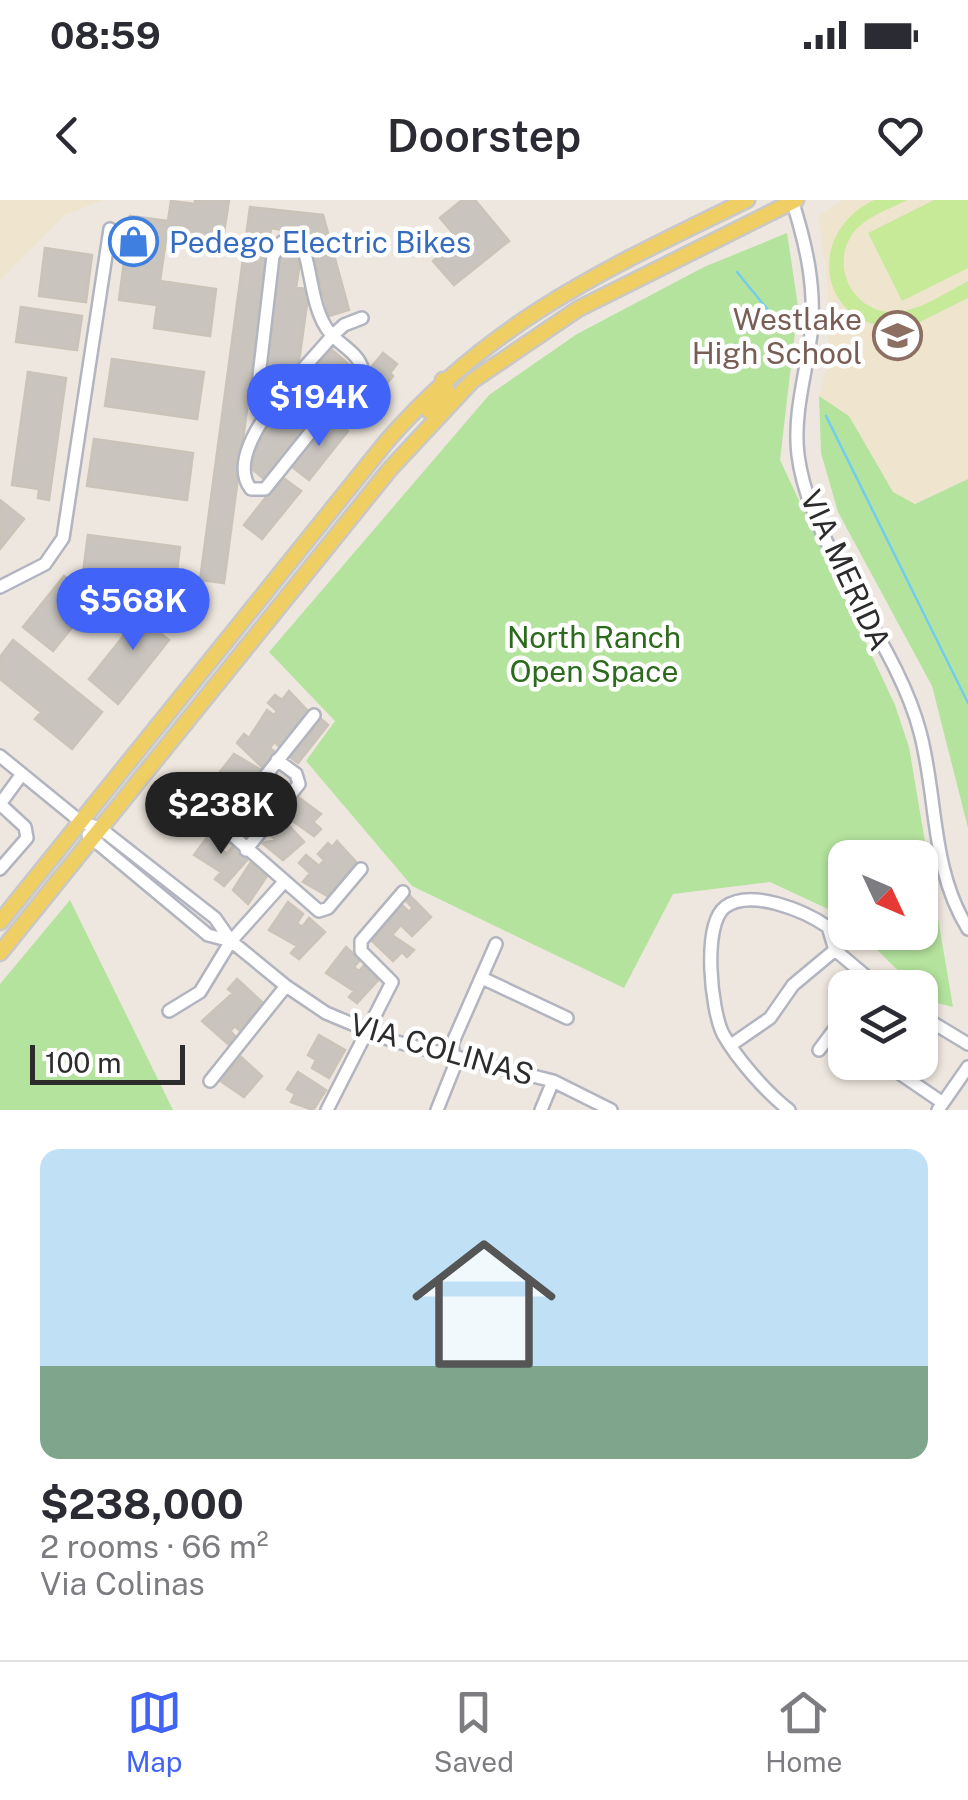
<!DOCTYPE html>
<meta charset="utf-8">
<style>
body{margin:0;font-family:"Public Sans",sans-serif;background:#f2f2f3;color:#2b2b33;height:100vh;display:flex;flex-direction:column;font-size:38px;white-space:nowrap}
*{box-sizing:border-box;margin:0}
p{font-size:32px;color:#7c7c81}
.icon{flex:none;width:55px;height:55px;fill:none;stroke:currentColor;stroke-width:2;stroke-linecap:round;stroke-linejoin:round}
.map{position:relative;height:910px;overflow:hidden}
.drawer{display:flex;flex-direction:column;background:#fff;flex:1}
.drawer>*{flex:none}
.needle{width:65px;rotate:134deg}
.controls{position:absolute;left:828px;top:640px;display:grid;gap:20px}
.controls a{display:grid;place-items:center;width:110px;height:110px;border-radius:20px;background:#fff;box-shadow:0 2px 8px #0004;font-size:50px}
.scale{position:absolute;left:30px;bottom:25px;width:155px;box-sizing:border-box;padding-left:10px;border:5px solid #2c2c2c;border-top:0;font-size:28px;line-height:35px;white-space:nowrap;color:#2c2c2c;-webkit-text-stroke:8px #fff;paint-order:stroke}
.price{position:absolute;translate:-50% -85px;padding:0 22px;border-radius:35px;background:#4263f7;color:#fff;font-size:32px;line-height:65px;filter:drop-shadow(0 2px 5px #0008)}
.price::after{content:'';position:absolute;left:50%;top:60px;width:30px;height:22px;margin-left:-15px;background:inherit;clip-path:polygon(0 0,100% 0,50% 100%)}
.price.selected{background:#222;color:#fff}
ul{padding:0;list-style:none}
li{display:grid;align-content:center;gap:20px;height:530px;padding:0 40px}
li+li{border-top:2px solid #e1e1e2}
li span{display:grid;place-items:center;height:310px;border-radius:20px;color:#555}
li>.icon{margin-inline-start:auto}
span .icon{width:180px;height:180px;fill:#fffc;stroke-width:1}
li b{font-size:42px}
.status{display:flex;justify-content:space-between;align-items:center;height:70px;padding:0 50px;background:#fff;direction:ltr}
.status svg{height:28px;fill:currentColor}
header{display:flex;justify-content:space-between;align-items:center;height:130px;padding:0 40px;background:#fff;font-size:45px;font-weight:600}
.menu{display:flex;justify-content:space-around;align-items:center;height:140px;border-top:2px solid #e1e1e2;background:#fff;font-size:28px;color:#7c7c81}
.menu a{display:grid;justify-items:center;gap:5px}
.menu .selected{color:#4263f7}
.map>svg:first-child{display:block}
.education{fill:#efe5cf}
.green{fill:#b4e39d}
.pitch{fill:#c7ea99}
.lines{fill:none;stroke-linecap:round;stroke-linejoin:round}
.stream{stroke:#74cced;stroke-width:2.5}
.building{fill:#c9c4be;stroke:#c9c3b8;stroke-width:2.5}
.minor-casing{stroke:#b2b5bf;stroke-width:16}
.major-casing{stroke:#c8c8c8;stroke-width:19}
.minor{stroke:#fff;stroke-width:11}
.major{stroke:#efcf63;stroke-width:14}
.labels{text-anchor:middle;dominant-baseline:central;stroke-width:9;stroke-linejoin:round;paint-order:stroke}
.shop-label{font-size:30px;fill:#366cbe;stroke:#fff;text-anchor:start}
.education-label{font-size:30px;fill:#785e54;stroke:#fff;text-anchor:end}
.street-label{font-size:30px;fill:#2c2c2c;stroke:#fff}
.park-label{font-size:30px;fill:#2c6a1c;stroke:#fff}
</style>
<div class="status"><b>08:59</b><svg viewBox="0 0 49 12"><path d="M0 12V9h3v3zM5 12V6h3v6zM10 12V3h3v9zM15 12V0h3v12zM26 1h20v11H26zM47 4h2v5h-2z"/></svg></div>
<header><svg class="icon" aria-label="back" viewBox="0 0 24 24"><path d="M15 5l-7 7 7 7"/></svg>Doorstep<svg class="icon" aria-label="heart" viewBox="0 0 24 24"><path d="M12 20l-8-8c-3-5 5-10 8-4 3-6 11-1 8 4z"/></svg></header>
<div class="map">
<svg width="968" height="910" viewBox="0 0 968 910">
<rect width="100%" height="100%" fill="#eee7df"/>
<path class="education" d="M 0,0 L 104,0 L 65,15 L 0,81 Z
M 842,0 L 968,0 L 968,279 L 914,304 L 893,292 L 848,216 L 819,196 L 828,159 L 828,84 L 818,16 Z"/>
<path class="green" d="M 787,33 L 798,106 L 780,260 L 895,505 L 909,547 L 953,807 L 929,801 L 860,733 L 920,732 L 920,658 L 845,658 L 845,717 L 770,682 L 673,694 L 624,788 L 412,686 L 306,561 L 335,521 L 269,452 L 489,195 L 577,134 L 704,67 Z
M 819,196 L 849,216 L 893,292 L 915,304 L 968,279 L 968,628 L 932,486 L 838,312 L 821,253 Z
M 70,700 L 173,910 L 0,910 L 0,784 Z"/>
<path class="pitch" d="M 874,0 L 907,0 C 890,9 867,16 854,32 C 828,65 854,116 897,112 C 921,110 947,92 968,81 L 968,98 L 898,133 L 895,128 C 817,124 806,33 874,0 Z
M 934,0 L 968,0 L 968,68 L 902,101 L 868,33 Z"/>
<g class="lines">
<path class="stream" d="M 737,72 L 781,126
M 826,216 L 968,503"/>
</g>
<path class="building" d="M 195,0 L 229,0 L 222,46 L 166,39 L 160,81 L 216,89 L 210,136 L 154,128 L 157,105 L 119,100 L 130,16 L 168,21 L 171,1 L 195,4 Z
M 462,0 L 475,0 L 509,41 L 454,85 L 433,61 L 458,39 L 440,18 Z
M 250,7 L 323,15 L 349,110 L 329,116 L 307,34 L 271,28 L 224,383 L 200,380 Z
M 45,48 L 92,55 L 86,102 L 39,96 Z
M 280,51 L 301,55 L 296,88 L 309,89 L 298,169 L 286,168 L 281,186 L 262,183 Z
M 21,107 L 82,116 L 77,150 L 16,142 Z
M 331,149 L 354,169 L 265,280 L 252,269 L 257,239 Z
M 383,153 L 397,164 L 390,173 L 393,176 L 357,220 L 339,206 Z
M 112,159 L 204,172 L 197,219 L 105,206 Z
M 28,172 L 66,178 L 49,300 L 38,298 L 39,289 L 12,285 Z
M 330,218 L 348,231 L 309,280 L 291,266 Z
M 94,239 L 193,253 L 187,300 L 87,286 Z
M 282,277 L 301,291 L 262,339 L 244,325 Z
M 0,300 L 24,319 L 0,349 Z
M 88,335 L 180,347 L 175,385 L 83,373 Z
M 64,376 L 94,400 L 53,451 L 23,427 Z
M 154,398 L 171,411 L 156,430 L 169,440 L 118,504 L 89,479 Z
M 13,440 L 102,512 L 72,549 L 35,519 L 41,512 L 0,479 L 0,457 Z
M 289,491 L 309,512 L 281,548 L 274,542 L 270,548 L 277,554 L 264,569 L 237,543 L 244,534 L 249,538 L 267,510 L 274,515 L 277,511 L 268,503 L 275,495 L 282,500 Z
M 321,519 L 328,525 L 298,563 L 290,557 Z
M 234,554 L 263,571 L 249,588 L 241,581 L 236,587 L 245,593 L 232,609 L 209,586 Z
M 275,574 L 291,586 L 253,634 L 232,617 L 250,595 L 255,600 Z
M 298,597 L 321,614 L 313,622 L 321,629 L 314,636 L 283,614 Z
M 281,617 L 304,642 L 283,660 L 262,643 L 276,640 L 268,633 Z
M 214,628 L 229,642 L 222,650 L 227,654 L 233,646 L 248,659 L 224,686 L 215,679 L 221,672 L 194,655 Z
M 337,641 L 357,663 L 329,697 L 303,682 L 310,673 L 299,663 L 306,655 L 319,666 L 324,660 L 318,654 L 328,643 L 332,647 Z
M 251,662 L 267,676 L 248,704 L 233,690 Z
M 410,696 L 431,717 L 412,736 L 401,725 L 392,735 L 414,750 L 407,757 L 402,752 L 393,761 L 371,740 L 402,705 L 409,712 L 413,708 L 406,701 Z
M 288,702 L 303,714 L 297,723 L 302,727 L 309,718 L 325,732 L 299,759 L 291,753 L 297,746 L 269,730 Z
M 346,747 L 360,760 L 354,767 L 359,771 L 366,763 L 381,777 L 357,803 L 349,797 L 354,791 L 326,773 Z
M 237,779 L 263,803 L 239,830 L 235,826 L 230,831 L 235,836 L 228,844 L 202,821 L 233,793 L 228,789 Z
M 319,835 L 345,850 L 329,878 L 312,868 L 316,860 L 308,855 Z
M 241,857 L 262,876 L 244,897 L 219,880 Z
M 298,872 L 326,890 L 313,910 L 291,902 L 295,894 L 287,889 Z"/>
<g class="lines">
<defs>
<path id="minor" d="M 792,0 C 806,44 816,87 811,134 C 806,174 793,214 798,255 C 810,349 896,440 920,532 C 938,600 930,667 968,729
M 263,213 L 258,185 L 273,56 L 282,42 L 290,40 L 303,47 C 312,74 312,111 330,133 C 340,145 358,153 362,168 L 265,289 L 251,289 C 219,249 308,166 332,136 L 344,125 L 362,118
M 0,387 L 45,364 L 63,338 L 110,29
M 314,515 L 224,628 L 319,711 L 328,708 L 361,669
M 0,556 L 81,622 L 100,628 L 215,718 L 231,741 L 286,786 L 326,813 L 393,841 L 553,881 L 611,910
M 184,599 L 224,628
M 88,635 L 208,735 L 231,741
M 246,650 L 299,584 L 296,574 L 277,560
M 0,669 L 27,638 L 25,627 L 0,604 L 22,574
M 835,750 L 880,788
M 482,778 L 567,818
M 169,811 L 200,792 L 231,741 L 284,682
M 920,815 L 968,844
M 731,845 L 770,818 L 793,785 L 835,750
M 819,850 L 845,815
M 883,862 L 943,903
M 210,881 L 286,786
M 327,910 L 392,782 L 361,751 L 361,741 L 403,692
M 437,910 L 455,865 L 452,844 L 496,744
M 541,910 L 553,881
M 789,910 C 766,892 737,859 723,834 C 711,810 702,725 725,707 C 751,688 805,711 828,727 L 835,750
M 938,910 L 968,867"/>
<path id="major" d="M 429,211 L 447,191 L 443,180
M 0,722 L 387,241 C 492,120 606,69 747,0
M 0,753 L 390,269 L 472,181 L 578,109 L 796,0"/>
</defs>
<use href="#minor" class="minor-casing"/>
<use href="#major" class="major-casing"/>
<use href="#minor" class="minor"/>
<use href="#major" class="major"/>
</g>
<defs>
<symbol id="shop-ring" viewBox="-11 -11 22 22"><circle r="9.5" fill="#fff" stroke="#3f7fe0" stroke-width="1.5"/><path d="M-5-2.5h2.3a2.7 3.5 0 0 1 5.4 0H5L5.5 6h-11ZM-1.5-2.5h3a1.5 2.3 0 0 0-3 0Z" fill="#3f7fe0"/></symbol>
<symbol id="school-ring" viewBox="-11 -11 22 22"><circle r="9.5" fill="#fff" stroke="#8d6e63" stroke-width="1.5"/><path d="M0-5L7-2L0 1L-7-2ZM-4 1L0 2.5L4 1V4Q0 6-4 4Z" fill="#8d6e63"/></symbol>
</defs>
<g fill-rule="evenodd">
<use href="#shop-ring" x="106" y="14" width="55" height="55"/>
<use href="#school-ring" x="870" y="108" width="55" height="55"/>
</g>
<g class="labels">
<g class="shop-label">
<text x="169" y="42">Pedego Electric Bikes</text>
</g>
<g class="education-label">
<text x="862" y="119">Westlake<tspan x="862" dy="34">High School</tspan></text>
</g>
<g class="street-label">
<text transform="translate(846 370) rotate(65)">VIA MERIDA</text>
<text transform="translate(442 849) rotate(16)">VIA COLINAS</text>
</g>
<g class="park-label">
<text x="594" y="437">North Ranch<tspan x="594" dy="34">Open Space</tspan></text>
</g>
</g>
</svg>
<div class="controls">
<a><svg class="needle" viewBox="-14 -14 28 28"><path d="M0-13l5 13h-10z" fill="#e53935"/><path d="M0 13l5-13h-10z" fill="#7c7c81"/></svg></a>
<a><svg class="icon" aria-label="layers" viewBox="0 0 24 24"><path d="M12 4l9 5-9 5-9-5zM3 14l9 5 9-5"/></svg></a>
</div>
<div class="scale">100 m</div>
<b class="price" style="left:319px;top:249px">$194K</b>
<b class="price" style="left:133px;top:453px">$568K</b>
<b class="price selected" style="left:221px;top:657px">$238K</b>
</div>
<section class="drawer">
<ul>
<li><span style="background:linear-gradient(#bfe0f5 70%,#7fa58c 0)"><svg class="icon" aria-label="home" viewBox="0 0 24 24"><path d="M3 11l9-7 9 7M6 9v11h12V9"/></svg></span><div><b>$238,000</b><p>2 rooms · 66 m²</p><p>Via Colinas</p></div></li>
</ul>
</section>
<nav class="menu">
<a class="selected"><svg class="icon" aria-label="map" viewBox="0 0 24 24"><path d="M3 6l6-2 6 2 6-2v14l-6 2-6-2-6 2zM9 4v14M15 6v14"/></svg>Map</a>
<a><svg class="icon" aria-label="saved" viewBox="0 0 24 24"><path d="M7 4h10v16l-5-4-5 4z"/></svg>Saved</a>
<a><svg class="icon" aria-label="home" viewBox="0 0 24 24"><path d="M3 11l9-7 9 7M6 9v11h12V9"/></svg>Home</a>
</nav>
